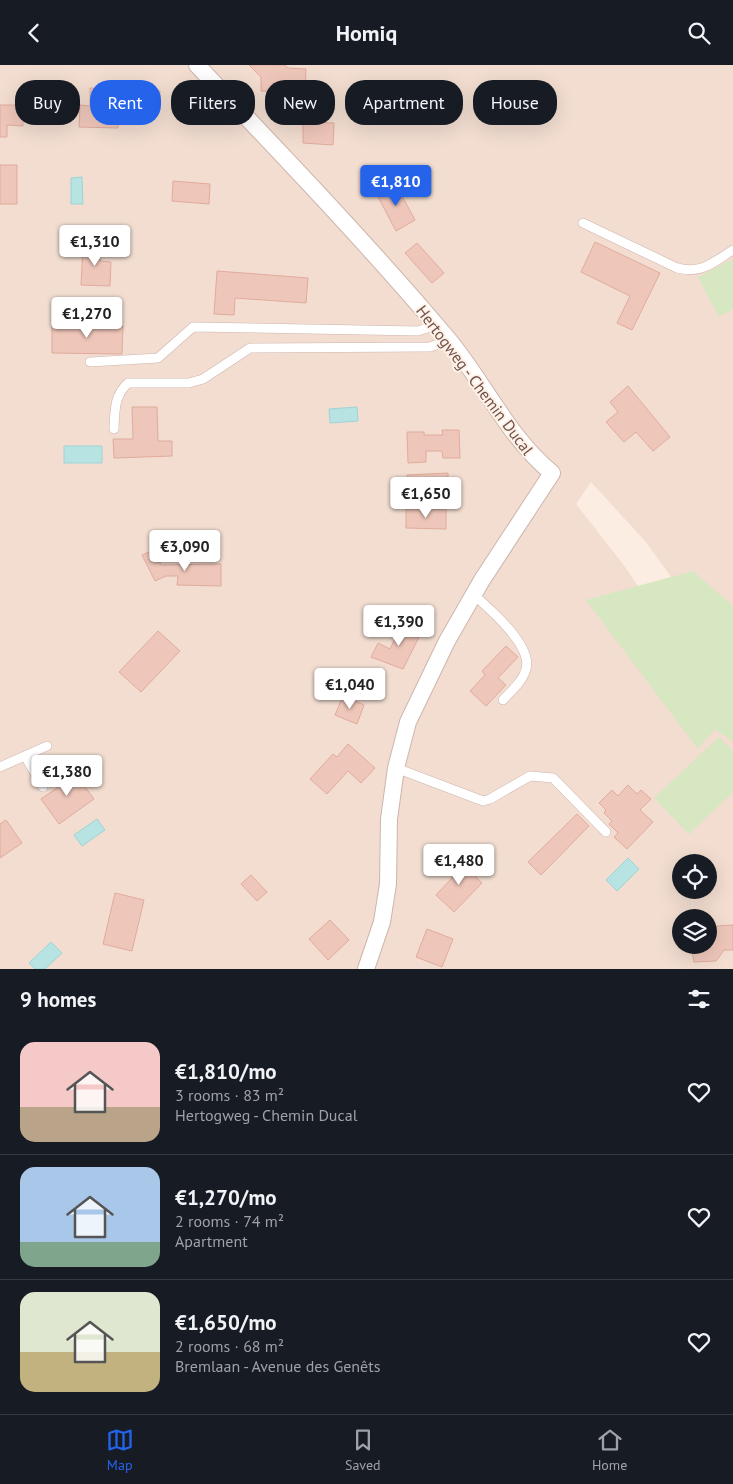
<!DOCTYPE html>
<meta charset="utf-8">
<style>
body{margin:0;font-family:"PT Sans",sans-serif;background:#20242c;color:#f1f3f6;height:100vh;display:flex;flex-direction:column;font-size:19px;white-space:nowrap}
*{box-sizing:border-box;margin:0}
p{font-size:16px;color:#9ea1a6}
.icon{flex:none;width:28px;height:28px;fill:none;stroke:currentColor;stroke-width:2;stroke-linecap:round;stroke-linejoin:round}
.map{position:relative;height:904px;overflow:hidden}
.panel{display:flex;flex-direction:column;background:#171b24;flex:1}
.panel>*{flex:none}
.top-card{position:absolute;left:15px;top:15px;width:704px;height:45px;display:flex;gap:10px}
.fabs{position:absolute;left:672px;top:789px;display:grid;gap:10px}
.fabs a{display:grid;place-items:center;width:45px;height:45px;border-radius:50%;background:#171b24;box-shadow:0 5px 20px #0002;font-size:25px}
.price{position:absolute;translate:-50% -42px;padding:0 11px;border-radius:5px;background:#fff;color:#222;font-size:16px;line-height:32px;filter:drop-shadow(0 1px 2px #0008)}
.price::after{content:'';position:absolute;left:50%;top:30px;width:15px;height:11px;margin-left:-8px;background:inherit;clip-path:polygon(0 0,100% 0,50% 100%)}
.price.current{background:#2563eb;color:#fff}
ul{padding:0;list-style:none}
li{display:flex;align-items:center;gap:15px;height:125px;padding:0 20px}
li+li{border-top:1px solid #363941}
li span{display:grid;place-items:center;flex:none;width:140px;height:100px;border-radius:15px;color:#555}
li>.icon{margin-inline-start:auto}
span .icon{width:60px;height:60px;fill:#fffc;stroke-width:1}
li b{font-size:21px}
h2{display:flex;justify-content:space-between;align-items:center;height:60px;padding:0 20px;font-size:21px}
.tag{padding:0 18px;border-radius:20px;background:#171b24;box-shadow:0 5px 20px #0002;font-size:18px;line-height:45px}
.tag.current{background:#2563eb;color:#fff}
header{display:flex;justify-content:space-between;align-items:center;height:65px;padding:0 20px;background:#171b24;font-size:22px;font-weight:700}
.tabs{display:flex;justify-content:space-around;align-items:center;height:70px;border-top:1px solid #363941;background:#171b24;font-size:14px;color:#9ea1a6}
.tabs a{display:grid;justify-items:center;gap:2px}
.tabs .current{color:#2563eb}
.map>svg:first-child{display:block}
.residential{fill:#f2ddd0;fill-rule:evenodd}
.green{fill:#d6e7c1}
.water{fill:#b7e3e2;stroke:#9ed4d4}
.building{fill:#efc7ba;stroke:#e0ab9c}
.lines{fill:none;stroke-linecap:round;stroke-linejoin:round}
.lane-casing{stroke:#cdb5ac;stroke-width:10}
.street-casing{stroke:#cdb5ac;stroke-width:18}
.lane{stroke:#fff;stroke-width:9}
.street{stroke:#fff;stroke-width:16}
.labels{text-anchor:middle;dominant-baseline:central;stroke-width:4;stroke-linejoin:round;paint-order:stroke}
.street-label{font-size:16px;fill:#70514a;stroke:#fef1e7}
</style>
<header><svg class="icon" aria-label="back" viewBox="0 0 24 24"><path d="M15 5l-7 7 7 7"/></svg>Homiq<svg class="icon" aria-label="search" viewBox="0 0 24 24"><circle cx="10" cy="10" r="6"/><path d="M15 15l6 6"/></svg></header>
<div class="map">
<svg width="733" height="904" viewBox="0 0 733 904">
<rect width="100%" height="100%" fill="#fbede1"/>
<path class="residential" d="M 0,0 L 733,0 L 733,607 L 667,506 L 645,476 L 591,417 L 576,439 L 623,499 L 693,602 L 733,652 L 733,904 L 0,904 ZM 681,798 L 709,798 L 709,825 L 681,825 ZM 681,852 L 709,852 L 709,880 L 681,880 Z"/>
<path class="green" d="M 733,194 L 733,244 L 719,252 L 698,212 Z
M 693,506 L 733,541 L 733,677 L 715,664 L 698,684 L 586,535 Z
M 719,672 L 733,686 L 733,727 L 689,769 L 654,733 Z"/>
<path class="water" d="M 82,112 L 83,139 L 71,139 L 71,113 Z
M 357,342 L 358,356 L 330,358 L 329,344 Z
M 64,381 L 102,381 L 102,398 L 64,398 Z
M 97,754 L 105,765 L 82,781 L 74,770 Z
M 628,793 L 639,804 L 617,826 L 606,815 Z
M 51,877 L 62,888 L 45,904 L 35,904 L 29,898 Z"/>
<path class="building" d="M 249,0 L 285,0 L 288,3 L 306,4 L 305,28 L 261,26 L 261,12 Z
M 90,23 L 160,26 L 159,45 L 119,43 L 118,63 L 79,62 L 80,40 L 90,41 Z
M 0,40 L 23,40 L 23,61 L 7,60 L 7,72 L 0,72 Z
M 303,57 L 334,58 L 333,80 L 303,78 Z
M 0,100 L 17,100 L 17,139 L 0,139 Z
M 173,116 L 210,119 L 209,139 L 172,136 Z
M 395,118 L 415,155 L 396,166 L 376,128 Z
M 595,177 L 660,208 L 632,265 L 617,258 L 630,231 L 581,207 Z
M 417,178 L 444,208 L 432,218 L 405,188 Z
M 83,180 L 101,180 L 100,196 L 111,197 L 110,221 L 81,220 Z
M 217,206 L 308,213 L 306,238 L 235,233 L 234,250 L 214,249 Z
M 52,260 L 123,261 L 122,289 L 52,288 Z
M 628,321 L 670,372 L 653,386 L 636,367 L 624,377 L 606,357 L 618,347 L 610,337 Z
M 132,342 L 157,342 L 158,376 L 172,376 L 172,391 L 114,393 L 113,374 L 133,374 Z
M 442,365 L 459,365 L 460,393 L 443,393 L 442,386 L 426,386 L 426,397 L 408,398 L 407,367 L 424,367 L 424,370 L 443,370 Z
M 448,408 L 448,426 L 408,427 L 407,410 Z
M 406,444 L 446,444 L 446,464 L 406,463 Z
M 154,485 L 161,500 L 221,499 L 221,521 L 177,520 L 178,511 L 166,511 L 155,516 L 142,490 Z
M 403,557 L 422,566 L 403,604 L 371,592 L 378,578 L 390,584 Z
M 158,566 L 180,586 L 141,627 L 119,607 Z
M 506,581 L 518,592 L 498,613 L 506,620 L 486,641 L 470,626 L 485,610 L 482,606 Z
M 343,631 L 364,640 L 357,659 L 335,650 Z
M 348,679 L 375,703 L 361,718 L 348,706 L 327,729 L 310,714 L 333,689 L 337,692 Z
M 71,703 L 94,734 L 59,759 L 41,734 L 60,721 L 55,715 Z
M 628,720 L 637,729 L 641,725 L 651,734 L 640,745 L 653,757 L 627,784 L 614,772 L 618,768 L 609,759 L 612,756 L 604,748 L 606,745 L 599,738 L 612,725 L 618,731 Z
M 577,749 L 589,761 L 541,810 L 528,797 Z
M 6,755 L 22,778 L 0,793 L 0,759 Z
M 457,794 L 482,818 L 454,847 L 436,830 L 454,811 L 447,804 Z
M 251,810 L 267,827 L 257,836 L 241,819 Z
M 115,828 L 144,835 L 132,886 L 103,879 Z
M 330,855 L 349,875 L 328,895 L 309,874 Z
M 733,860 L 733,885 L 724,885 L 716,896 L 694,897 L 691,880 L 709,880 L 709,872 L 717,861 Z
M 427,864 L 453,874 L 442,902 L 416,892 Z"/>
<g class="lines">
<defs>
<path id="lane" d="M 583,158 L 677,203 C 702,209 712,198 733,185
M 90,297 L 158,293 L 193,262 L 418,266 L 436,260
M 114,364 C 115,345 114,331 128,318 L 189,318 L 203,314 L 250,283 L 430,282 L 449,275
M 474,530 C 490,544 533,581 526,604 C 523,616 512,625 503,635
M 25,691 L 43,722
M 0,702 L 47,681
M 396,703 L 483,736 L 490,734 L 530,711 L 553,713 L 606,767"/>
<path id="street" d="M 197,0 C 282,90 368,179 448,274 C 484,317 508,372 552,408 L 482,515 L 447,576 L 408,657 L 396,703 L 389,754 L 388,819 L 382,857 L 366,904"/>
</defs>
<use href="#lane" class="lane-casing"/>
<use href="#street" class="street-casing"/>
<use href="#lane" class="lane"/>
<use href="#street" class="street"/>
</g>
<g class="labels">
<g class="street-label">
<text transform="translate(475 315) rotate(53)">Hertogweg - Chemin Ducal</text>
</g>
</g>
</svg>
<div class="fabs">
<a><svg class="icon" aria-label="locate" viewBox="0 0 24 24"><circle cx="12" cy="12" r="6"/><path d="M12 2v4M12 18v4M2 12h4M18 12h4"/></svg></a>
<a><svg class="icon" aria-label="layers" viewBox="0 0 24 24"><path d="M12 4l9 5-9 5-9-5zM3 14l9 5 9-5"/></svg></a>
</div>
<b class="price current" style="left:396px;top:142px">€1,810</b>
<b class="price" style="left:95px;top:202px">€1,310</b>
<b class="price" style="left:87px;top:274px">€1,270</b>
<b class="price" style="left:426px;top:454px">€1,650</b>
<b class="price" style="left:185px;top:507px">€3,090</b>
<b class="price" style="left:399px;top:582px">€1,390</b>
<b class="price" style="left:350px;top:645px">€1,040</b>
<b class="price" style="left:67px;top:732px">€1,380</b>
<b class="price" style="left:459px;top:821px">€1,480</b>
<div class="top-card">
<a class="tag">Buy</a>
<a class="tag current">Rent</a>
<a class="tag">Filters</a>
<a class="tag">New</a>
<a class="tag">Apartment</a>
<a class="tag">House</a>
</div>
</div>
<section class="panel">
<h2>9 homes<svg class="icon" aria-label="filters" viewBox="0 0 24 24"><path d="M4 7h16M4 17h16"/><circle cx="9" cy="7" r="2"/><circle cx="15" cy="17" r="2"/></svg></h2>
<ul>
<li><span style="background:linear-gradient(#f6c9c9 65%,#b9a48a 0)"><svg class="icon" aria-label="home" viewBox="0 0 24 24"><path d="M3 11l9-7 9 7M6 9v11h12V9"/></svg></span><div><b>€1,810/mo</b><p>3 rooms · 83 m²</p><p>Hertogweg - Chemin Ducal</p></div><svg class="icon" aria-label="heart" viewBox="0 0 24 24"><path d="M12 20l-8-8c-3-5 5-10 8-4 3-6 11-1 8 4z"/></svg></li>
<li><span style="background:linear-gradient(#a9c7e8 75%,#7fa58c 0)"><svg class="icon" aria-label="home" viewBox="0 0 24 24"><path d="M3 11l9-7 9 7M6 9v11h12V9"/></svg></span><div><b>€1,270/mo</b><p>2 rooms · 74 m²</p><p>Apartment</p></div><svg class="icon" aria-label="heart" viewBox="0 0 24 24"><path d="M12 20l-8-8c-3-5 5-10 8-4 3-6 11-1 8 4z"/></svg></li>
<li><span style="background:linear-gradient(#dfe7d0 60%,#c2b280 0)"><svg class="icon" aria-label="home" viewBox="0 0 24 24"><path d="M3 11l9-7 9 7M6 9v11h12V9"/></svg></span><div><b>€1,650/mo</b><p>2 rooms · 68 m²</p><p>Bremlaan - Avenue des Genêts</p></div><svg class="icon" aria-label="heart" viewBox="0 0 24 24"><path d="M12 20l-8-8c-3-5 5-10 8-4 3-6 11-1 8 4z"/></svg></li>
</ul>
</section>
<nav class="tabs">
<a class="current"><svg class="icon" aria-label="map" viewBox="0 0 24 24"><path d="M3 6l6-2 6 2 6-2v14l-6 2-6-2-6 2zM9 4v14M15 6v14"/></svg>Map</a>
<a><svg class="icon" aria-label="saved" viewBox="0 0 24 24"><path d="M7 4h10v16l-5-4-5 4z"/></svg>Saved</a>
<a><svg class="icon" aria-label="home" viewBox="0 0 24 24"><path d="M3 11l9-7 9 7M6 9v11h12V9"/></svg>Home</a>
</nav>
